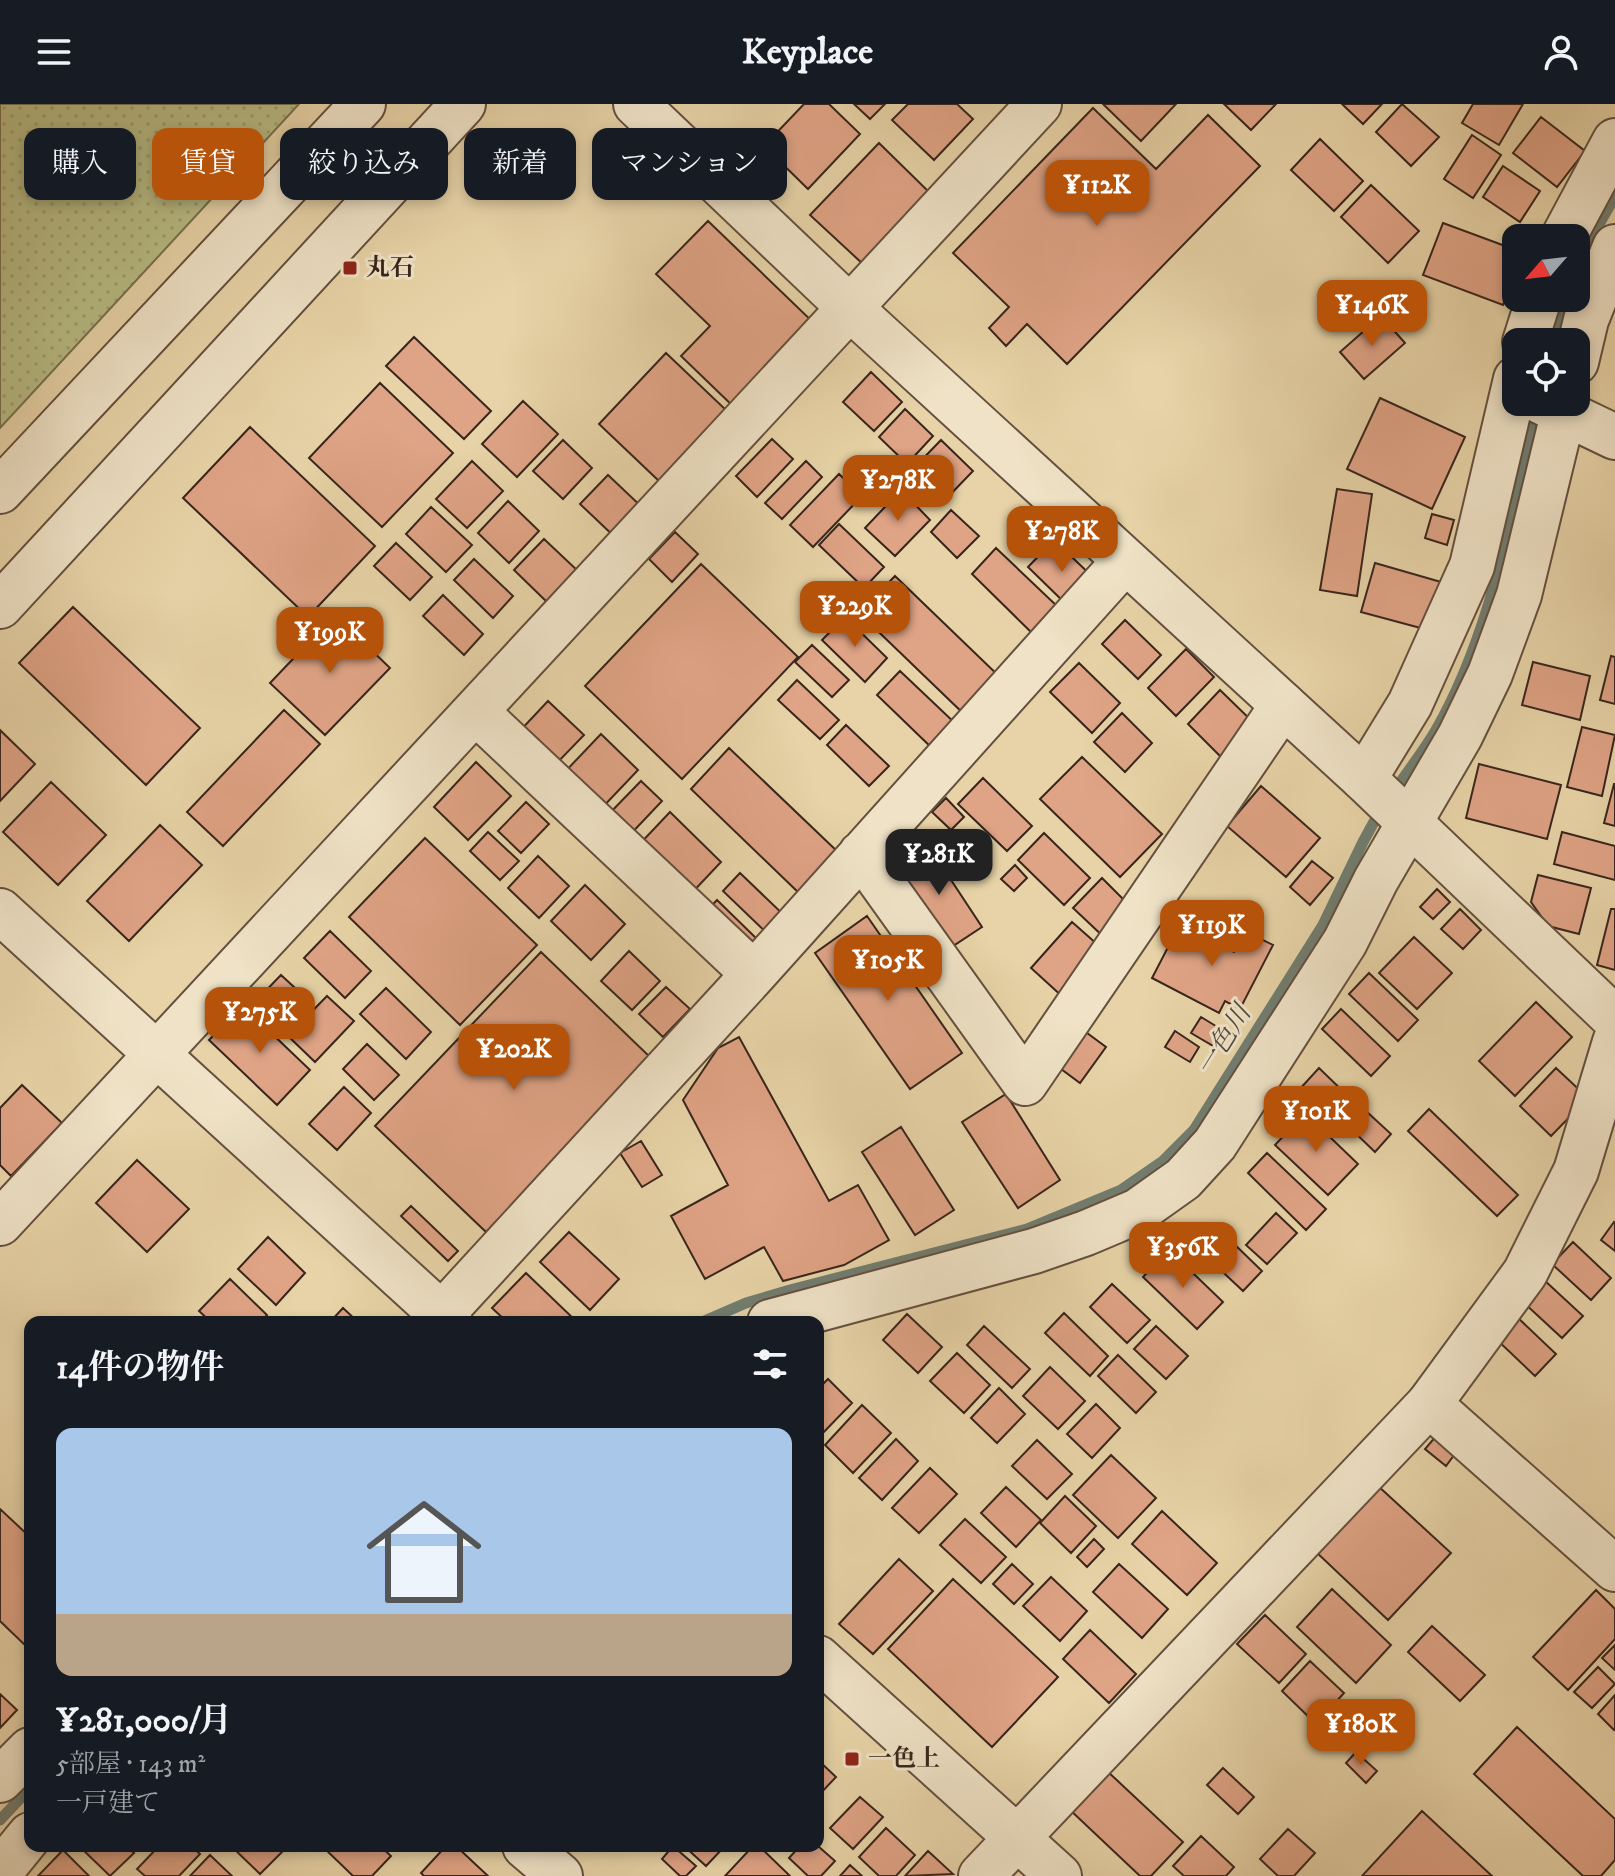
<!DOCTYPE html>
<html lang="ja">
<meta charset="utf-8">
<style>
body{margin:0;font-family:"IM FELL DW Pica","Noto Serif JP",serif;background:#20242c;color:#f1f3f6;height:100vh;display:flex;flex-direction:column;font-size:30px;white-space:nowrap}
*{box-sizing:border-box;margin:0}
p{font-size:26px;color:#9ea1a6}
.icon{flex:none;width:44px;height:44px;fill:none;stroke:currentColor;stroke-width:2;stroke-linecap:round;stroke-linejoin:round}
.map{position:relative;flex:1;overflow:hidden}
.side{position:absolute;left:24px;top:1212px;width:800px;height:536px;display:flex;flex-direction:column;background:#171b24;border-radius:16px;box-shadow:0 4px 12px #0003}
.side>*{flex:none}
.banner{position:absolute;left:24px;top:24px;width:800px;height:72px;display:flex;gap:16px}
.needle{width:52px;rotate:242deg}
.fabs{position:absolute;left:1502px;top:120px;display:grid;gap:16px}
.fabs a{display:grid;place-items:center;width:88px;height:88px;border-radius:16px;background:#171b24;box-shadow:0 4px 12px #0003;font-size:40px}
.price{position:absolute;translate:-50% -68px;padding:0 18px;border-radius:16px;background:#b45309;color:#fff;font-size:26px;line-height:52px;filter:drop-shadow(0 2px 4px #0008)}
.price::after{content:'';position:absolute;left:50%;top:48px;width:24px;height:18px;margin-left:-12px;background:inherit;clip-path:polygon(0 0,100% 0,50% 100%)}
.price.on{background:#222;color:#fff}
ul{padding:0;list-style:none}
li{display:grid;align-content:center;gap:16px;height:424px;padding:0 32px}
li span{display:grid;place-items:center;height:248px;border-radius:16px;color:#555}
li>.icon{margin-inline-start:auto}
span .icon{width:144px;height:144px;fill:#fffc;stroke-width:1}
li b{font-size:34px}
h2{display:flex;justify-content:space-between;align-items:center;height:96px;padding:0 32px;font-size:34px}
.pill{padding:0 28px;border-radius:16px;background:#171b24;box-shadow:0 4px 12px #0003;font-size:28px;line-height:72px}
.pill.on{background:#b45309;color:#fff}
header{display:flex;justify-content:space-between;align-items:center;height:104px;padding:0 32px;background:#171b24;font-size:36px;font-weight:700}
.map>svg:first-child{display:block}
.park{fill:url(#park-dots);stroke:#787050;stroke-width:2}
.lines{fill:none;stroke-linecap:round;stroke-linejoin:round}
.stream{stroke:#717d70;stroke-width:11}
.building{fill:#dfa385;stroke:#38251c;stroke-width:2}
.minor-casing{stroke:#64503f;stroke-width:48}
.tertiary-casing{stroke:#64503f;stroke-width:48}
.minor{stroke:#efe2c6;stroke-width:44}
.tertiary{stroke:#efe2c6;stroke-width:44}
.poi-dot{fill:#8f2418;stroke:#efe2c6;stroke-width:3}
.labels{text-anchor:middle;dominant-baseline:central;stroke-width:6;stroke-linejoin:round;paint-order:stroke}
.poi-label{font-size:24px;font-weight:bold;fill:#38251c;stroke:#efe2c6;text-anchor:start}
.water-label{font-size:26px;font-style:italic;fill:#504a3f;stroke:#efe2c6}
</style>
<header><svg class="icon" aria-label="menu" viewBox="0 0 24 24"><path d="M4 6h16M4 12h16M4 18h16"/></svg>Keyplace<svg class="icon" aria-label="person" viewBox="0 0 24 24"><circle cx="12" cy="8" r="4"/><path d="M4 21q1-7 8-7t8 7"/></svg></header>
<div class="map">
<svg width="1615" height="1772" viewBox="0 0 1615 1772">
<defs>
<pattern id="park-dots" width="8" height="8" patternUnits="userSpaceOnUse" patternTransform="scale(2)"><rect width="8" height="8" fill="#b8bc85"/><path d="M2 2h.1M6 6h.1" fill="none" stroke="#9fa172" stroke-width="1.8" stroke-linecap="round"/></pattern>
</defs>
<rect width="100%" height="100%" fill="#e7d3a7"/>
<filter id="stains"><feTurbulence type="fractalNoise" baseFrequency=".0025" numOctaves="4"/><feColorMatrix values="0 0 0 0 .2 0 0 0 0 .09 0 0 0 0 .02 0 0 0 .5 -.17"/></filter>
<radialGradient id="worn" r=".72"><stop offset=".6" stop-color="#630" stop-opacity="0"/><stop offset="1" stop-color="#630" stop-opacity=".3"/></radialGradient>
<path class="park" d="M 0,0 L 299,0 L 0,324 Z"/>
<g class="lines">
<path class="stream" d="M 1576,173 L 1593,131 L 1615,92
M 1555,238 L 1567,194
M 1391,691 C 1406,670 1423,648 1436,626 C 1491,530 1511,412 1537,307
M 702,1218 L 746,1199 L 790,1186 L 1027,1125 L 1121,1086 L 1163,1057 L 1194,1026 L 1323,821 L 1363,738 L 1381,705
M 0,1716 L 30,1684"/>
</g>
<path class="building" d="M 804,0 L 829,0 L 860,30 L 808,85 L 764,42 Z
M 854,0 L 885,0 L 870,15 Z
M 908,0 L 957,0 L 973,15 L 934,56 L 892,16 Z
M 1103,0 L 1176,0 L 1141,37 Z
M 1224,0 L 1276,0 L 1251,26 Z
M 1342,0 L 1382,0 L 1363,20 Z
M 1402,0 L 1439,33 L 1411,62 L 1376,28 Z
M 1473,0 L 1523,0 L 1499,41 L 1462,19 Z
M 1093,4 L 1156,65 L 1208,11 L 1260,62 L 1067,260 L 1027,220 L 1006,242 L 989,224 L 1009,203 L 953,149 Z
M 1541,13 L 1585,47 L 1557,83 L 1513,49 Z
M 1472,31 L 1501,51 L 1473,94 L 1444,75 Z
M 1320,35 L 1363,77 L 1334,107 L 1291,66 Z
M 879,39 L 931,90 L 864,161 L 810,111 Z
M 1503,62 L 1540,87 L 1520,118 L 1483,93 Z
M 1371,81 L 1419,127 L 1388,159 L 1341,113 Z
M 708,117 L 817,222 L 736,305 L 681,252 L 710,222 L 656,170 Z
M 1443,119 L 1516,146 L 1516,167 L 1503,201 L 1423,171 Z
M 1381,212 L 1405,239 L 1364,275 L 1340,248 Z
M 414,233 L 491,307 L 464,335 L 386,262 Z
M 666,249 L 727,307 L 659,377 L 599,320 Z
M 871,268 L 902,298 L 874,327 L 843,298 Z
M 380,279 L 453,349 L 382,423 L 309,354 Z
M 1380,294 L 1465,333 L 1432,405 L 1347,365 Z
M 523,297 L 558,330 L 517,373 L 482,340 Z
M 905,305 L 933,332 L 907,360 L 879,333 Z
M 250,323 L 375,442 L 308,513 L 183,394 Z
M 772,335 L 793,355 L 757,393 L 736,372 Z
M 563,336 L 592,364 L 563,395 L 533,367 Z
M 941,336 L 973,367 L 943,398 L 911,367 Z
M 472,357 L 503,387 L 467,424 L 436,395 Z
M 806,357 L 822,373 L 782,415 L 765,399 Z
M 839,370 L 862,392 L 813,443 L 790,421 Z
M 608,371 L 646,407 L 618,436 L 580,400 Z
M 1337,385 L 1372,390 L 1357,492 L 1320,486 Z
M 901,386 L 930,416 L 895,452 L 865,424 Z
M 508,397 L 539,427 L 509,459 L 478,429 Z
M 431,403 L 472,441 L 446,468 L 406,430 Z
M 951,406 L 979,432 L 957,454 L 931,428 Z
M 1432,410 L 1454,416 L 1447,441 L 1425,434 Z
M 839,420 L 884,463 L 864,484 L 819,441 Z
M 675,428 L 698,450 L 672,478 L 649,455 Z
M 544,435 L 579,468 L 549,500 L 514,466 Z
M 1054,436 L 1096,476 L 1070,504 L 1028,463 Z
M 396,439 L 432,473 L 410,496 L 374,462 Z
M 996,444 L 1058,503 L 1033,530 L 972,470 Z
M 474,455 L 513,492 L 493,514 L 454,476 Z
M 1375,459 L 1441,478 L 1428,526 L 1361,508 Z
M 701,460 L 798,553 L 682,675 L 585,582 Z
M 895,472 L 1003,576 L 967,613 L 859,509 Z
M 443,491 L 483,530 L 464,551 L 423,512 Z
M 73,503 L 200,624 L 146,681 L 19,559 Z
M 335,511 L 390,564 L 325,631 L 270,579 Z
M 845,513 L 887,554 L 865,578 L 822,536 Z
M 1125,516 L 1161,551 L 1138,575 L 1102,540 Z
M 812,541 L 849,576 L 832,593 L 795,558 Z
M 1186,545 L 1214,573 L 1176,612 L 1148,584 Z
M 1611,552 L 1615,553 L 1615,600 L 1600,596 Z
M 1533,558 L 1590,572 L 1580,616 L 1522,601 Z
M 1079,559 L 1120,599 L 1092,629 L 1050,588 Z
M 900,567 L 957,621 L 934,646 L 877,591 Z
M 797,576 L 839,616 L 820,635 L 778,596 Z
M 1220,586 L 1257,622 L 1224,656 L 1188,620 Z
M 548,597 L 584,631 L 552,664 L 516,631 Z
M 284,606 L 320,640 L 223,742 L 187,708 Z
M 1122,609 L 1152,639 L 1125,668 L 1094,638 Z
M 846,621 L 889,662 L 869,682 L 827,641 Z
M 1582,623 L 1615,631 L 1602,692 L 1567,683 Z
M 0,626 L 35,660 L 0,697 Z
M 601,630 L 638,666 L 598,708 L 561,672 Z
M 729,644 L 839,749 L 800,790 L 691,685 Z
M 1082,653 L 1162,730 L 1120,773 L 1040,695 Z
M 476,658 L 511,692 L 468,736 L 434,703 Z
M 1479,660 L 1561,681 L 1547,735 L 1466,714 Z
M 983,674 L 1032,722 L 1007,747 L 958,700 Z
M 641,677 L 662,697 L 625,736 L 603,716 Z
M 51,678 L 106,731 L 58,781 L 3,728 Z
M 1614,680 L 1615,680 L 1615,722 L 1604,719 Z
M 1261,682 L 1320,734 L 1286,773 L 1227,722 Z
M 946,694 L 964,713 L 951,726 L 932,708 Z
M 526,698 L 549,720 L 521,749 L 498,727 Z
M 670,708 L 721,758 L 686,795 L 635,745 Z
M 160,721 L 202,761 L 129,837 L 87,797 Z
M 488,728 L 519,757 L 500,776 L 470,747 Z
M 1562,728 L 1615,742 L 1615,776 L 1554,760 Z
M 1044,729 L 1090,774 L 1064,801 L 1018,756 Z
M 425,734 L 537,841 L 460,921 L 349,813 Z
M 928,741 L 982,823 L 950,844 L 897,762 Z
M 538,752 L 569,782 L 539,814 L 508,784 Z
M 1312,757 L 1333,774 L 1310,801 L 1290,783 Z
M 1015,761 L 1027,774 L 1014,787 L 1001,775 Z
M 740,769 L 788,815 L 771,833 L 723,787 Z
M 1538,771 L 1591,784 L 1579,830 L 1548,822 L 1531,798 Z
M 1102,774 L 1135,807 L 1107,836 L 1073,804 Z
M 585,781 L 625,820 L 591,856 L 551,817 Z
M 1437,785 L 1450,798 L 1433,815 L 1420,803 Z
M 717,796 L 759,837 L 743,854 L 701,813 Z
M 1460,805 L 1481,826 L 1463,845 L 1441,825 Z
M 1611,805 L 1615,805 L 1615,866 L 1597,861 Z
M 867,812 L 962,949 L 910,985 L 815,849 Z
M 1072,818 L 1106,848 L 1064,894 L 1031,864 Z
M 1180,820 L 1234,848 L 1245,827 L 1273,841 L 1240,905 L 1225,897 L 1219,909 L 1152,874 Z
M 330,827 L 371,867 L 345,894 L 304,854 Z
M 1414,833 L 1452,869 L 1417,905 L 1379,869 Z
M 629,847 L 660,877 L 632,906 L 601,877 Z
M 541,848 L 652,955 L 486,1128 L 375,1022 Z
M 1369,869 L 1418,916 L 1398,937 L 1349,890 Z
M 281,871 L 307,895 L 278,926 L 252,901 Z
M 666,883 L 690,905 L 663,933 L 639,910 Z
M 386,884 L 431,928 L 406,955 L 360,910 Z
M 327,892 L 354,917 L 315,958 L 288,932 Z
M 1536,898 L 1572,933 L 1515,992 L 1479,957 Z
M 243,902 L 310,966 L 277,1001 L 209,936 Z
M 1341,905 L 1390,952 L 1371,972 L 1322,925 Z
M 1201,913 L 1224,927 L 1215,943 L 1191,929 Z
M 1083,926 L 1106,943 L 1080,979 L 1057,962 Z
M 1175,927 L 1199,943 L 1190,958 L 1165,943 Z
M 739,933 L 829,1097 L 858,1081 L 889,1136 L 844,1161 L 783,1177 L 764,1143 L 705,1175 L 671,1112 L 728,1081 L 683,996 L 718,944 Z
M 367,940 L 399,971 L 374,996 L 343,965 Z
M 1319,964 L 1351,995 L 1330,1018 L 1298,987 Z
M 1556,964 L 1588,994 L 1551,1032 L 1520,1002 Z
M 22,981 L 62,1019 L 11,1072 L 0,1061 L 0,1004 Z
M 344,983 L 371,1009 L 337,1046 L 309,1020 Z
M 1006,990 L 1060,1076 L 1018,1104 L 962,1018 Z
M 1429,1005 L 1518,1091 L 1497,1112 L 1408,1027 Z
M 1366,1007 L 1391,1030 L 1375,1048 L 1350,1024 Z
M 1305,1009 L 1358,1060 L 1328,1091 L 1275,1041 Z
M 901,1023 L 954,1106 L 915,1131 L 862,1048 Z
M 641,1037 L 662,1071 L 642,1083 L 620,1049 Z
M 1267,1049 L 1326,1105 L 1306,1126 L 1248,1069 Z
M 137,1056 L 189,1105 L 147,1148 L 96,1099 Z
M 411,1102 L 458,1147 L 448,1157 L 401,1112 Z
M 1276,1109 L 1297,1129 L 1267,1160 L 1246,1141 Z
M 1614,1118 L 1615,1119 L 1615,1147 L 1601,1136 Z
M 569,1128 L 619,1175 L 590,1206 L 540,1158 Z
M 268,1133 L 305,1169 L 276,1201 L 238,1165 Z
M 1230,1136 L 1262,1167 L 1243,1187 L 1210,1156 Z
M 1573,1138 L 1611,1174 L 1591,1196 L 1552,1160 Z
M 1169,1146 L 1223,1198 L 1197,1225 L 1143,1173 Z
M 526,1169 L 577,1218 L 507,1218 L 492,1204 Z
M 230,1175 L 267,1211 L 261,1218 L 211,1218 L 199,1207 Z
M 1543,1175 L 1583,1212 L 1562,1234 L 1523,1198 Z
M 1112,1180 L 1150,1216 L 1127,1239 L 1090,1203 Z
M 343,1204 L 358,1218 L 330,1218 Z
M 1064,1209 L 1108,1252 L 1090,1272 L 1045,1229 Z
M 907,1210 L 942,1243 L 918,1269 L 883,1236 Z
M 1516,1212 L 1556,1250 L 1535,1272 L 1495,1234 Z
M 984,1222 L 1030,1265 L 1012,1284 L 967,1241 Z
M 1156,1222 L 1188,1252 L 1166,1275 L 1134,1245 Z
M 957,1249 L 990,1281 L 964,1309 L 930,1277 Z
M 1118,1251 L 1156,1288 L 1136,1309 L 1098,1272 Z
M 1050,1263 L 1085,1297 L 1058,1325 L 1023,1292 Z
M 828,1275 L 852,1299 L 818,1334 L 818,1285 Z
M 999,1284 L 1025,1310 L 997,1339 L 971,1314 Z
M 1096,1300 L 1120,1324 L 1092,1354 L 1067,1330 Z
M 862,1301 L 891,1329 L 853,1369 L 825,1341 Z
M 1437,1331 L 1457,1347 L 1446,1362 L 1425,1345 Z
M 896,1335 L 918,1357 L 882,1396 L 859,1374 Z
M 1037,1336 L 1072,1370 L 1047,1395 L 1012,1362 Z
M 1111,1351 L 1156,1394 L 1118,1434 L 1073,1391 Z
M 930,1364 L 957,1390 L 919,1429 L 892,1404 Z
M 1377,1381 L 1451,1449 L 1388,1516 L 1315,1447 Z
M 1006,1383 L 1041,1416 L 1016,1443 L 981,1409 Z
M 1065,1392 L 1096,1422 L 1071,1449 L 1040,1419 Z
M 0,1405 L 30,1433 L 30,1546 L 0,1517 Z
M 1162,1407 L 1217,1459 L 1187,1491 L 1132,1440 Z
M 965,1415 L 1006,1453 L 981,1479 L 940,1441 Z
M 1094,1435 L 1104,1445 L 1087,1463 L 1077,1453 Z
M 899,1455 L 933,1487 L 873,1550 L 839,1520 Z
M 1012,1460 L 1033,1480 L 1014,1500 L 993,1480 Z
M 1119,1460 L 1168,1505 L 1142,1534 L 1093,1488 Z
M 1051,1473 L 1087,1507 L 1060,1537 L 1023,1502 Z
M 953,1475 L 1058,1573 L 992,1643 L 888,1545 Z
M 1332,1485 L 1391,1541 L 1356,1579 L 1297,1523 Z
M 1596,1486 L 1615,1505 L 1615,1535 L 1568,1586 L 1533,1553 Z
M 1265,1511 L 1306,1550 L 1279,1579 L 1237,1540 Z
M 1432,1522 L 1485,1571 L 1460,1597 L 1408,1548 Z
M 1090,1526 L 1136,1570 L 1109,1599 L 1063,1555 Z
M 1615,1541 L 1615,1566 L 1602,1554 Z
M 1310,1557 L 1344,1589 L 1316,1620 L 1282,1587 Z
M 1598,1563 L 1615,1580 L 1592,1604 L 1574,1588 Z
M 0,1590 L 17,1606 L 0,1624 Z
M 1615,1591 L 1615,1624 L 1614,1626 L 1598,1610 Z
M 1517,1623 L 1615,1715 L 1615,1756 L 1601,1772 L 1583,1772 L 1474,1670 Z
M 1356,1648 L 1377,1667 L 1366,1679 L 1346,1659 Z
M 818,1656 L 836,1673 L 818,1692 Z
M 1223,1664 L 1254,1693 L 1238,1710 L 1207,1681 Z
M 1106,1666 L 1183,1738 L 1151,1772 L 1140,1772 L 1069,1705 Z
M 860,1693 L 883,1713 L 853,1745 L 830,1724 Z
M 1422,1707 L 1492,1772 L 1362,1772 Z
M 886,1724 L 915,1751 L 896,1772 L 879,1772 L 859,1753 Z
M 1288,1725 L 1315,1749 L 1294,1772 L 1278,1772 L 1260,1755 Z
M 1201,1732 L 1234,1763 L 1226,1772 L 1184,1772 L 1173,1762 Z
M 79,1742 L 126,1742 L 134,1749 L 110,1772 Z
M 159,1742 L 191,1742 L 200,1750 L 179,1772 L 145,1772 L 137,1765 Z
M 231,1742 L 276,1742 L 282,1748 L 260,1770 Z
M 322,1742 L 380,1742 L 391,1752 L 372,1772 L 353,1772 Z
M 446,1742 L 456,1742 L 488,1772 L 424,1772 L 421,1769 Z
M 673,1742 L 696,1762 L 686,1772 L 680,1772 L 662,1755 Z
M 684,1742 L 725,1742 L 706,1762 Z
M 753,1742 L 759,1742 L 790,1772 L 725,1772 Z
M 800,1742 L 818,1742 L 835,1757 L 821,1772 L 808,1772 L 789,1754 Z
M 63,1746 L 89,1772 L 38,1772 Z
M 928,1747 L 953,1770 L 905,1772 Z
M 210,1751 L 232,1772 L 190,1772 Z
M 850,1761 L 862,1772 L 840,1772 Z"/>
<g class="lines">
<defs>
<path id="minor" d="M 1563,134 L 1615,37
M 1525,238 L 1539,194
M 1576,258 L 1586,216 L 1615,143
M 1542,298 L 1615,333
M 0,387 L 363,0
M 0,502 L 463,0
M 476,608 L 754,870
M 1364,675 L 1410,600 L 1472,462 L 1516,275
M 861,750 L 1025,979 L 1283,601
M 0,1119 L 1039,0
M 442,1210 L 754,870 L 1125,457
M 770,1218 L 1034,1147 L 1086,1129 L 1138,1107 L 1183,1075 L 1215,1040 L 1345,838 L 1376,776 L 1460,632 L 1490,570 L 1519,491 L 1566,298
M 1429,1300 L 1615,1465
M 0,1676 L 30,1646
M 525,1742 L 560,1772
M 0,1768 L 30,1731"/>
<path id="tertiary" d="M 636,0 L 850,204 L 1364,675 L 1615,915
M 0,807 L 450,1218
M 818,1554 L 1059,1772
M 981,1772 L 1429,1300 L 1525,1169 L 1576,1067 L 1615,938"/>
</defs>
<use href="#minor" class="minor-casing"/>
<use href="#tertiary" class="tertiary-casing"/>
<use href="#minor" class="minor"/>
<use href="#tertiary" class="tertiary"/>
</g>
<g class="poi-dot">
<rect x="342" y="156" width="16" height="16" rx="4"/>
<rect x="844" y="1647" width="16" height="16" rx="4"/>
</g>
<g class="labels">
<g class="poi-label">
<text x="366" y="164">丸石</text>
<text x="868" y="1655">一色上</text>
</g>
<g class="water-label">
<text transform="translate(1224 937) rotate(-58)">一色川</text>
</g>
</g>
<rect width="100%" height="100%" filter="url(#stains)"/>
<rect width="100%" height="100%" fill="url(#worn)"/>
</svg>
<div class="fabs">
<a><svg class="needle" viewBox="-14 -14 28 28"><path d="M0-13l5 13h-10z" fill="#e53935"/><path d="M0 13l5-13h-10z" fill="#9ea1a6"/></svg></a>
<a><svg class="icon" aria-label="locate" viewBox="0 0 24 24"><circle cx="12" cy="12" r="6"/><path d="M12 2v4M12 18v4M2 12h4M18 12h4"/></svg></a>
</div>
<b class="price" style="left:1097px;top:124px">¥112K</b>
<b class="price" style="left:1372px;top:244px">¥146K</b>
<b class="price" style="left:898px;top:419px">¥278K</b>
<b class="price" style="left:1062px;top:470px">¥278K</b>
<b class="price" style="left:855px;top:545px">¥229K</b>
<b class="price" style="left:330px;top:571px">¥199K</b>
<b class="price on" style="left:939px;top:793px">¥281K</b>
<b class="price" style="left:1212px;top:864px">¥119K</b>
<b class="price" style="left:888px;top:899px">¥105K</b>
<b class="price" style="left:260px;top:951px">¥275K</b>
<b class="price" style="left:514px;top:988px">¥202K</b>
<b class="price" style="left:1316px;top:1050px">¥101K</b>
<b class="price" style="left:1183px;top:1186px">¥356K</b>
<b class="price" style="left:1361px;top:1663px">¥180K</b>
<div class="banner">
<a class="pill">購入</a>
<a class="pill on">賃貸</a>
<a class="pill">絞り込み</a>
<a class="pill">新着</a>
<a class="pill">マンション</a>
</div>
<section class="side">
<h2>14件の物件<svg class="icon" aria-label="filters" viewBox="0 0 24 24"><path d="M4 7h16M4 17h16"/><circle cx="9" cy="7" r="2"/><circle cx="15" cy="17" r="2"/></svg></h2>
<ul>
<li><span style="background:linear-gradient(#a9c7e8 75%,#b9a48a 0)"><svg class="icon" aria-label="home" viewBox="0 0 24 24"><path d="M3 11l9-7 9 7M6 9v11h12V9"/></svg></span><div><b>¥281,000/月</b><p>5部屋 · 143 m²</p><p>一戸建て</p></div></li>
</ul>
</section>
</div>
